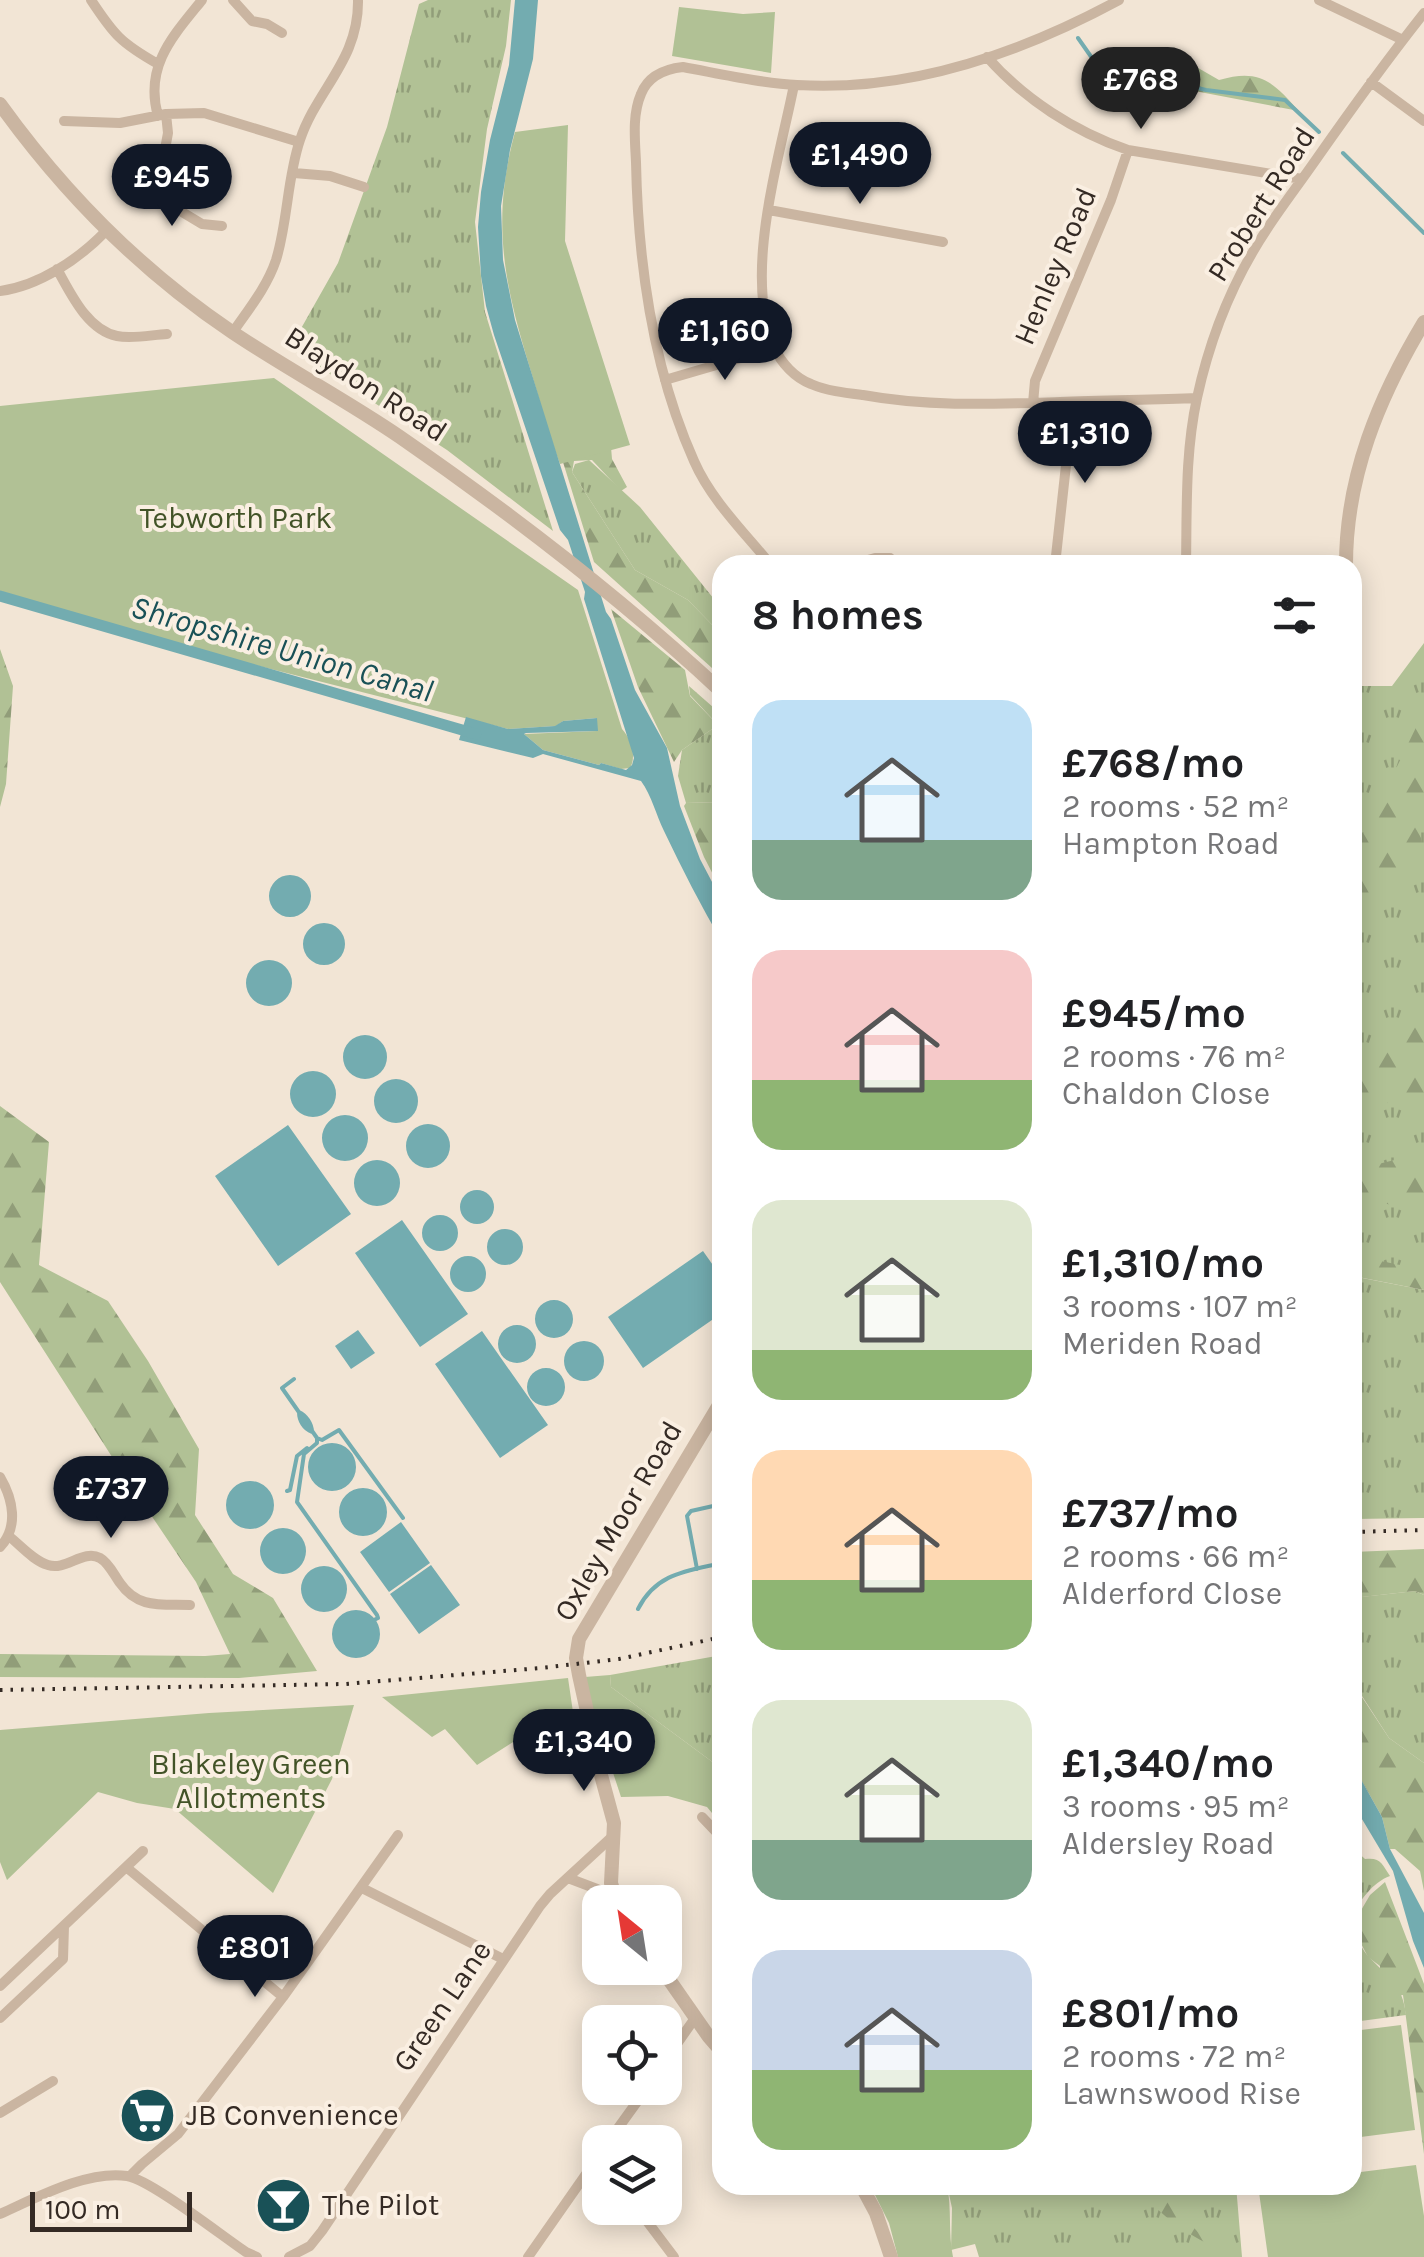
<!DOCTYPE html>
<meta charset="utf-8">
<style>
body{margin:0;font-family:Karla,sans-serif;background:#f6f6f6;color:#202124;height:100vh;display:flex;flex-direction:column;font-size:38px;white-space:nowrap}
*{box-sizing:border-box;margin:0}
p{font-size:32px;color:#757577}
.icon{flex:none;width:55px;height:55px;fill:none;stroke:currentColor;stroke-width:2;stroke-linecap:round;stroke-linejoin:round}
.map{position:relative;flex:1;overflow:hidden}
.side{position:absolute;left:712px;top:555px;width:650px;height:1640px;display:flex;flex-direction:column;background:#fff;border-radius:30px;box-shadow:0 5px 25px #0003}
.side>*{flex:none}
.needle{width:65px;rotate:330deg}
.controls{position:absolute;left:582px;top:1885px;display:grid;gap:20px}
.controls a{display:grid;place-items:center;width:100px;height:100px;border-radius:20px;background:#fff;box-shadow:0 5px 25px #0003;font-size:50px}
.scale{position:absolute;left:30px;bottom:25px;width:162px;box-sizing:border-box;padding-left:10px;border:5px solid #342a24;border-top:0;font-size:28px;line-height:35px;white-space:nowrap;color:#342a24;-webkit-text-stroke:8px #faefe2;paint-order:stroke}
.price{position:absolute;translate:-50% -85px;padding:0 22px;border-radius:35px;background:#111827;color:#fff;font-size:32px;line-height:65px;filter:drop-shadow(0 2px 5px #0008)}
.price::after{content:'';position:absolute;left:50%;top:60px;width:30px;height:22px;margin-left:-15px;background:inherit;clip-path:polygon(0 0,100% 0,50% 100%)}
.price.active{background:#222;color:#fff}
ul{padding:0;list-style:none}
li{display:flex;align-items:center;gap:30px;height:250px;padding:0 40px}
li span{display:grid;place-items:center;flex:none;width:280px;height:200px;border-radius:30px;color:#555}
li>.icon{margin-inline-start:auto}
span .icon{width:120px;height:120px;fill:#fffc;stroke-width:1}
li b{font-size:42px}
h2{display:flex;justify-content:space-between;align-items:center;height:120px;padding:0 40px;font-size:42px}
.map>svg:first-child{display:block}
.grass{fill:url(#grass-tufts)}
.forest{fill:url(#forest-firs)}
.green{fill:#b1c195}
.water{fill:#73acb0}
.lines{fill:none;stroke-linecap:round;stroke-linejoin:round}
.stream{stroke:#73acb0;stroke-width:4}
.canal{stroke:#73acb0;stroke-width:11}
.minor{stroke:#cab5a1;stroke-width:10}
.tertiary{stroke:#cab5a1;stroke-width:14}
.rail{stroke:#342a24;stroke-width:4;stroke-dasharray:2.5 8;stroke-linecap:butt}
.labels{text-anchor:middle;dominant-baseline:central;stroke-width:8;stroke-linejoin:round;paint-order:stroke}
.street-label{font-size:30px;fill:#342a24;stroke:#faefe2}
.park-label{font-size:30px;fill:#425327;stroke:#faefe2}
.poi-label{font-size:30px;fill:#342a24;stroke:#faefe2;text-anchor:start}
.water-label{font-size:32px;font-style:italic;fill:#195157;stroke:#faefe2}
</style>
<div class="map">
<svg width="1424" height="2257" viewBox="0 0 1424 2257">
<defs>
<pattern id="grass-tufts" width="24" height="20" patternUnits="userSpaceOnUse" patternTransform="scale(2.5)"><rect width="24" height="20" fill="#b1c195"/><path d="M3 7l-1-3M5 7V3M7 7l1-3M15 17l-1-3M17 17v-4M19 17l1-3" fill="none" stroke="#919d79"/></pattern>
<pattern id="forest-firs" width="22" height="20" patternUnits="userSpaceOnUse" patternTransform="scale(2.5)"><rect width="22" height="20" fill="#b1c195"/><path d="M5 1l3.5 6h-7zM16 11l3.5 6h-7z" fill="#919d79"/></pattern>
</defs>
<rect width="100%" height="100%" fill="#f2e5d5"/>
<path class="grass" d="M 428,0 L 511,0 L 506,46 L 487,129 L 475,222 L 485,312 L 553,531 L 447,450 L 290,348 L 338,263 L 387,127 L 419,4 Z
M 589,460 L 640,507 L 722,609 L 722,635 L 688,600 L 635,570 L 572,472 L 575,464 Z
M 1424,643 L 1424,1278 L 1353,1264 L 1352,708 L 1359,686 L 1392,686 Z
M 689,686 L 722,715 L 722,802 L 686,803 L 678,776 L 682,750 L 718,725 L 690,695 Z
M 1352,1276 L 1424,1290 L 1424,1518 L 1353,1519 Z
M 1415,1591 L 1424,1595 L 1424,1763 L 1389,1738 L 1353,1682 L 1352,1598 Z
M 722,1655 L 722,1769 L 611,1687 L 610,1675 Z
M 1353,1848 L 1365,1859 C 1381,1857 1382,1864 1390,1876 C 1373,1882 1359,1901 1353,1916 Z
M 1352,1928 C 1358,1938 1362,1951 1370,1958 C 1390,1979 1402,1984 1406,2015 L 1353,2022 Z
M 947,2185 L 1236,2185 L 1242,2257 L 979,2257 L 975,2244 L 951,2250 L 952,2208 Z"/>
<path class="forest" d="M 1193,65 L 1219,80 C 1260,68 1273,82 1299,111 L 1142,81 L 1142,71 Z
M 558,446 L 611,447 L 612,459 L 627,487 L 621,491 L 592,460 L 574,461 L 572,472 L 635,570 L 688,600 L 722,635 L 722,677 L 594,562 Z
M 611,609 L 685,670 L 690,696 L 718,725 L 682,750 L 674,762 L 638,687 Z
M 0,649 L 13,686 L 6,784 L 0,807 Z
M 1424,711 L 1424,794 L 1418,822 L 1423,849 L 1418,861 L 1411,870 L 1402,877 L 1378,887 C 1373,910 1367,925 1353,943 L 1353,905 L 1362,894 L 1362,888 L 1353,874 L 1353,852 L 1373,816 Z
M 722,802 L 722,892 L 704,857 L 684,806 L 686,803 Z
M 1424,997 L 1424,1101 L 1370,1104 L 1353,1108 L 1353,1047 C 1384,1040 1412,1030 1424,997 Z
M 0,1106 L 49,1142 L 39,1265 L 108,1301 L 148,1361 L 199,1449 L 195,1515 L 233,1574 L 273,1598 L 317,1671 L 239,1678 L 0,1677 L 0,1654 L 205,1656 L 230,1654 L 196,1582 L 114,1460 L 0,1282 Z
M 1424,1153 L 1424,1213 L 1371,1200 L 1353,1203 L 1353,1170 Z
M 1352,1255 L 1424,1270 L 1424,1290 L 1353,1276 Z
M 1424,1549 L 1424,1595 L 1415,1591 L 1353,1598 L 1353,1552 Z
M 1352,1682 L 1389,1738 L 1424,1763 L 1424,1891 L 1420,1871 L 1395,1849 L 1390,1849 L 1382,1817 L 1353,1765 Z
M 1385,1882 L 1424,1984 L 1424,2154 L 1403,1995 L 1379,1998 L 1380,1966 L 1368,1957 L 1353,1928 L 1353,1924 L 1370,1895 Z
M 1134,2185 L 1156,2185 L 1160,2194 L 1212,2246 C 1177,2228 1160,2214 1134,2185 Z"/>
<path class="green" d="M 679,7 L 743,14 L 775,12 L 771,73 L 672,56 Z
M 568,125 L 565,241 L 630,445 L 560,464 C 549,435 541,405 532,375 C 505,287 490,224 515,132 Z
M 274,378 L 578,590 L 622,729 C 631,739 637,756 630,768 L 621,769 L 601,763 L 599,765 L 543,750 L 524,734 L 597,731 L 597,718 L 563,721 L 556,726 L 508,729 L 208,653 L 0,591 L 0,406 Z
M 610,1675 L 611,1687 L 722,1769 L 722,1825 L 707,1807 L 668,1796 L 621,1797 L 590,1703 L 585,1677 Z
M 568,1678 L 579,1753 L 557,1732 L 537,1727 L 477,1765 L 445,1729 L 432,1737 L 382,1697 Z
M 354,1705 L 332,1779 L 273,1893 L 175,1809 L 137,1803 L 98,1792 L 7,1880 L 0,1862 L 0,1730 L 209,1713 Z
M 1401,2025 L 1415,2130 L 1353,2138 L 1353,2031 Z
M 1416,2165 L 1424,2216 L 1424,2257 L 1268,2257 L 1258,2185 L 1352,2185 L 1353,2173 Z
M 870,2185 L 947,2185 C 952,2209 948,2233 953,2257 L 898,2257 L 889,2223 Z"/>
<path class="water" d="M 515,0 L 538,0 L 533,59 L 510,150 L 501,206 L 503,260 L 515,320 L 606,612 L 611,619 L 635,690 L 667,748 L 680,806 L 700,859 L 722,901 L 722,942 C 701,906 682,869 664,831 C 656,815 652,796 641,781 L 543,754 L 533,758 L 459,740 L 466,717 L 508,729 L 555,726 L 563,721 L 597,718 L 598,731 L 526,733 L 524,734 L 543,750 L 599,765 L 601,763 L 626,770 L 632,765 L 634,758 L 584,599 L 585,592 L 568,540 L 560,530 L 494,335 L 486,306 L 481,276 L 478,227 L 481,192 L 490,140 L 509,65 Z
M269 896a21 21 0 1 1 42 0a21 21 0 1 1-42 0Z
M303 944a21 21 0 1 1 42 0a21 21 0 1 1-42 0Z
M246 983a23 23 0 1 1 46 0a23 23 0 1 1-46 0Z
M343 1057a22 22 0 1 1 44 0a22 22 0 1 1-44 0Z
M290 1094a23 23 0 1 1 46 0a23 23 0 1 1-46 0Z
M374 1101a22 22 0 1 1 44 0a22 22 0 1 1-44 0Z
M322 1138a23 23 0 1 1 46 0a23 23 0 1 1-46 0Z
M406 1146a22 22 0 1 1 44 0a22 22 0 1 1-44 0Z
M 288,1125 L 351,1214 L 278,1266 L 215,1176 Z
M354 1183a23 23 0 1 1 46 0a23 23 0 1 1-46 0Z
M460 1207a17 17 0 1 1 34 0a17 17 0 1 1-34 0Z
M422 1233a18 18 0 1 1 36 0a18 18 0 1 1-36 0Z
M 402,1220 L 468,1314 L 420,1347 L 355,1253 Z
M487 1247a18 18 0 1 1 36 0a18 18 0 1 1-36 0Z
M 703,1251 L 722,1278 L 722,1313 L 643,1368 L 608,1317 Z
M450 1274a18 18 0 1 1 36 0a18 18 0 1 1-36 0Z
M535 1319a19 19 0 1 1 38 0a19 19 0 1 1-38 0Z
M498 1344a19 19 0 1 1 38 0a19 19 0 1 1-38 0Z
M 358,1330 L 375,1353 L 351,1369 L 335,1346 Z
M 482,1331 L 548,1425 L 500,1458 L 435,1364 Z
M564 1361a20 20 0 1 1 40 0a20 20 0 1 1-40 0Z
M527 1387a19 19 0 1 1 38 0a19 19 0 1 1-38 0Z
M308 1467a24 24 0 1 1 48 0a24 24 0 1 1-48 0Z
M226 1505a24 24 0 1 1 48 0a24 24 0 1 1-48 0Z
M339 1512a24 24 0 1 1 48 0a24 24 0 1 1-48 0Z
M 401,1522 L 430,1563 L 389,1592 L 360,1552 Z
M260 1551a23 23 0 1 1 46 0a23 23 0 1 1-46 0Z
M 431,1565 L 460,1605 L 419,1634 L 390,1594 Z
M301 1589a23 23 0 1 1 46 0a23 23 0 1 1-46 0Z
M332 1634a24 24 0 1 1 48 0a24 24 0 1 1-48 0Z
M 1353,1765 L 1382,1817 L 1390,1849 L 1424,1913 L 1424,1968 L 1413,1941 L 1393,1871 L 1353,1804 Z"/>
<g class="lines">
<path class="stream" d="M 1078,38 L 1092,58 L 1118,68 L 1206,90 L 1285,100 L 1319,132
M 1343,153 L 1424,233
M 294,1379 L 282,1388 L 317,1438 L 322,1440 L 339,1430 L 403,1518
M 299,1412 C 299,1421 304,1429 312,1432
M 299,1412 C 306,1415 312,1424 312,1432
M 317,1438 L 317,1443 L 304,1454 L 297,1502 L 377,1615 L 378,1618 L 374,1620
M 287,1491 L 290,1490 L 297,1456 L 307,1448
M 722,1546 L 715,1517 L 722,1512
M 697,1569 L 687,1516 L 691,1511 L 722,1504
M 638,1609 C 656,1573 687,1571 722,1563"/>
<path class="canal" d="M 0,596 L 476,734"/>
<path class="minor" d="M 91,0 C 114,35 121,43 158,64
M 233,0 L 252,21 L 267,24 L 282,33
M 1319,0 L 1403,40
M 987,57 C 1024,99 1075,132 1128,150 L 1302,179
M 1371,82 L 1424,121
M 794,85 C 779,160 743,274 774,347 C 781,363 795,378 811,384 C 827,391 846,393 863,395 C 928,407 994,404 1060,402 C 1106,400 1151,400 1197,398
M 158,116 C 144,66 173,36 202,0
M 64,121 L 120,123 L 166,114 L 204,113 L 299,142
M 294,173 L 330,176 L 364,187
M 134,182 L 158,187 L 177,209 L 202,224 L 222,226
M 158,187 L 168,133 L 166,114
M 769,210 L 943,242
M 57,269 C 70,292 87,330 117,336 C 132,339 151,335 167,334
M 0,291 C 39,286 79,259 106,231
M 233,332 C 248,310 267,287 276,260 C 288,221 287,178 300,140 C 317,89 359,60 358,0
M 665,380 L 774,348
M 1033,403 L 1035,381 L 1111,200 L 1128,150
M 771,565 C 744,532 711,500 694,461 C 652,367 638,264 636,162 C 635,140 632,115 641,94 C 648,76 665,69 683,67 C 721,74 759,83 797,85 C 910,92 1021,53 1119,0
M 850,565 L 875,558 L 890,558 L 897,565
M 1055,565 L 1073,402
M 1186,565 C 1187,509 1185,453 1197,398 C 1210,338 1233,280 1267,229 C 1282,206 1299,184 1315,161 C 1350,111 1386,61 1424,13
M 0,1477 C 13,1499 19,1527 0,1547
M 10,1537 C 21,1546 34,1561 48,1565 C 66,1571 83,1549 100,1558 C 109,1563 114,1575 120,1583 C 138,1609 161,1604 190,1605
M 702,1817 L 722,1838
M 126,1867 L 283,1997
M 568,1878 L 597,1889 L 616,1901
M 362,1888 L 503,1959
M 0,1986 L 143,1851
M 0,2018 L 63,1959 L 64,1926
M 665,2061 L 695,2018
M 0,2113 L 53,2081
M 608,2142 L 647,2088
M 130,2176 L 142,2164 L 178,2134 L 283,1997 L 398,1835
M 637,2208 L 674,2257
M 0,2214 C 36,2198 87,2170 127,2176 C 151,2180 222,2236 246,2252 L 257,2257
M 289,2257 L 310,2246 L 322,2231 L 540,1906 L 550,1894 L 613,1836
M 528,2257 L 600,2154"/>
<path class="tertiary" d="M 0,104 C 64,193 140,270 232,332 C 287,369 346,400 400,437 C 513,515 622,599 722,692
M 1346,565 C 1346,476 1379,397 1424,322
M 617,1902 L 611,1883 L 614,1823 L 601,1775 L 579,1675 L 576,1658 L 579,1639 L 722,1400
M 661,1968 L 709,2037 L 722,2052
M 861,2185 L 876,2213 L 891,2257"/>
<path class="rail" d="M 1352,1532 L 1424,1530
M 0,1690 L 345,1684 L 541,1668 L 619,1659 L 722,1637"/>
</g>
<defs>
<symbol id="supermarket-disc" viewBox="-11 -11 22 22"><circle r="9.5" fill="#195157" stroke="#faefe2"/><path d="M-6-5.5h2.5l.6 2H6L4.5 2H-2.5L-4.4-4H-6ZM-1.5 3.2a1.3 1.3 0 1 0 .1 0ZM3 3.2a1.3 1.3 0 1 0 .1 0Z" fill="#fff"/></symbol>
<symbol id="bar-disc" viewBox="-11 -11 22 22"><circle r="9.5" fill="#195157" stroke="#faefe2"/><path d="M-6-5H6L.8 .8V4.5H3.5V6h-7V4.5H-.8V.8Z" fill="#fff"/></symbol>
</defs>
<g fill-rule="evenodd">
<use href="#supermarket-disc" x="116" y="2084" width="63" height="63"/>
<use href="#bar-disc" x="252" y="2174" width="63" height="63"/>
</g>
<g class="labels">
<g class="street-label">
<text transform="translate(1261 204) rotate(-58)">Probert Road</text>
<text transform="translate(1055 266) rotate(-67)">Henley Road</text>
<text transform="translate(366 384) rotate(33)">Blaydon Road</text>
<text transform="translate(618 1521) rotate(-60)">Oxley Moor Road</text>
<text transform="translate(442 2006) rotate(-56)">Green Lane</text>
</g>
<g class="park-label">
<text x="236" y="518">Tebworth Park</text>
<text x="251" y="1764">Blakeley Green<tspan x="251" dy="34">Allotments</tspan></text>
</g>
<g class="poi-label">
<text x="186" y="2115">JB Convenience</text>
<text x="322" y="2205">The Pilot</text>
</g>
<g class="water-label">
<text transform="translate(282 649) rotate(16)">Shropshire Union Canal</text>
</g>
</g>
</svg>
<div class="controls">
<a><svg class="needle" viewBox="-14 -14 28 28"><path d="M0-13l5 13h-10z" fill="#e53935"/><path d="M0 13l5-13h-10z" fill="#757577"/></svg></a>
<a><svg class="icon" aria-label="locate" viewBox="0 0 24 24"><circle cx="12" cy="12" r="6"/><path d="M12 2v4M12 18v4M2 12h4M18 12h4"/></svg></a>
<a><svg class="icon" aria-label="layers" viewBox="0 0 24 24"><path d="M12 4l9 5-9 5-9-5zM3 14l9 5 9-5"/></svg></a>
</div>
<div class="scale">100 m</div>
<b class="price active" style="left:1141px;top:132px">£768</b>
<b class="price" style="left:860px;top:207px">£1,490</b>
<b class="price" style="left:172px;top:229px">£945</b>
<b class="price" style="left:725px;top:383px">£1,160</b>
<b class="price" style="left:1085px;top:486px">£1,310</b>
<b class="price" style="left:111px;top:1541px">£737</b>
<b class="price" style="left:584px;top:1794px">£1,340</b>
<b class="price" style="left:255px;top:2000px">£801</b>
<section class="side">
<h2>8 homes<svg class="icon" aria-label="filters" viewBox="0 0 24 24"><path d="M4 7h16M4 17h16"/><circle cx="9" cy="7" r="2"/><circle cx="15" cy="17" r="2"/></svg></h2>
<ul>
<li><span style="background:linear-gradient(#bfe0f5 70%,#7fa58c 0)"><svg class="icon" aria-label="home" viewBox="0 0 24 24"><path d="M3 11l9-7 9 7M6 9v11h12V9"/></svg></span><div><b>£768/mo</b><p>2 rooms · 52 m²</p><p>Hampton Road</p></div></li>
<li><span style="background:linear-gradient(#f6c9c9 65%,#8fb573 0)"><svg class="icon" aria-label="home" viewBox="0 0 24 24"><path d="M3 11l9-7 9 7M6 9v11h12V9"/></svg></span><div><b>£945/mo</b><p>2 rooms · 76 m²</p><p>Chaldon Close</p></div></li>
<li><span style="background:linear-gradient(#dfe7d0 75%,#8fb573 0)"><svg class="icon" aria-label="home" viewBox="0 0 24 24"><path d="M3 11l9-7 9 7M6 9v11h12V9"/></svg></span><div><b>£1,310/mo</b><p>3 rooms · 107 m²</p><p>Meriden Road</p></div></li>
<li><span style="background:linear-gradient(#ffd9b3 65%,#8fb573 0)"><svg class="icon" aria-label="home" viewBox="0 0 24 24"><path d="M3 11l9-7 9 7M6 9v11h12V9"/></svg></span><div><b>£737/mo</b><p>2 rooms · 66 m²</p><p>Alderford Close</p></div></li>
<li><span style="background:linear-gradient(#dfe7d0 70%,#7fa58c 0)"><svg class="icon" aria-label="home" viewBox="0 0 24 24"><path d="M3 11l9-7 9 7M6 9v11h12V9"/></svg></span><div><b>£1,340/mo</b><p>3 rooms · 95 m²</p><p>Aldersley Road</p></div></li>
<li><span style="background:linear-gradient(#c9d6e8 60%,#8fb573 0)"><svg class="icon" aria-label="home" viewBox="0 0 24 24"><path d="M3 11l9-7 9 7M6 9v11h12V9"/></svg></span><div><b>£801/mo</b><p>2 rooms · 72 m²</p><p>Lawnswood Rise</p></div></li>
</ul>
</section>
</div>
